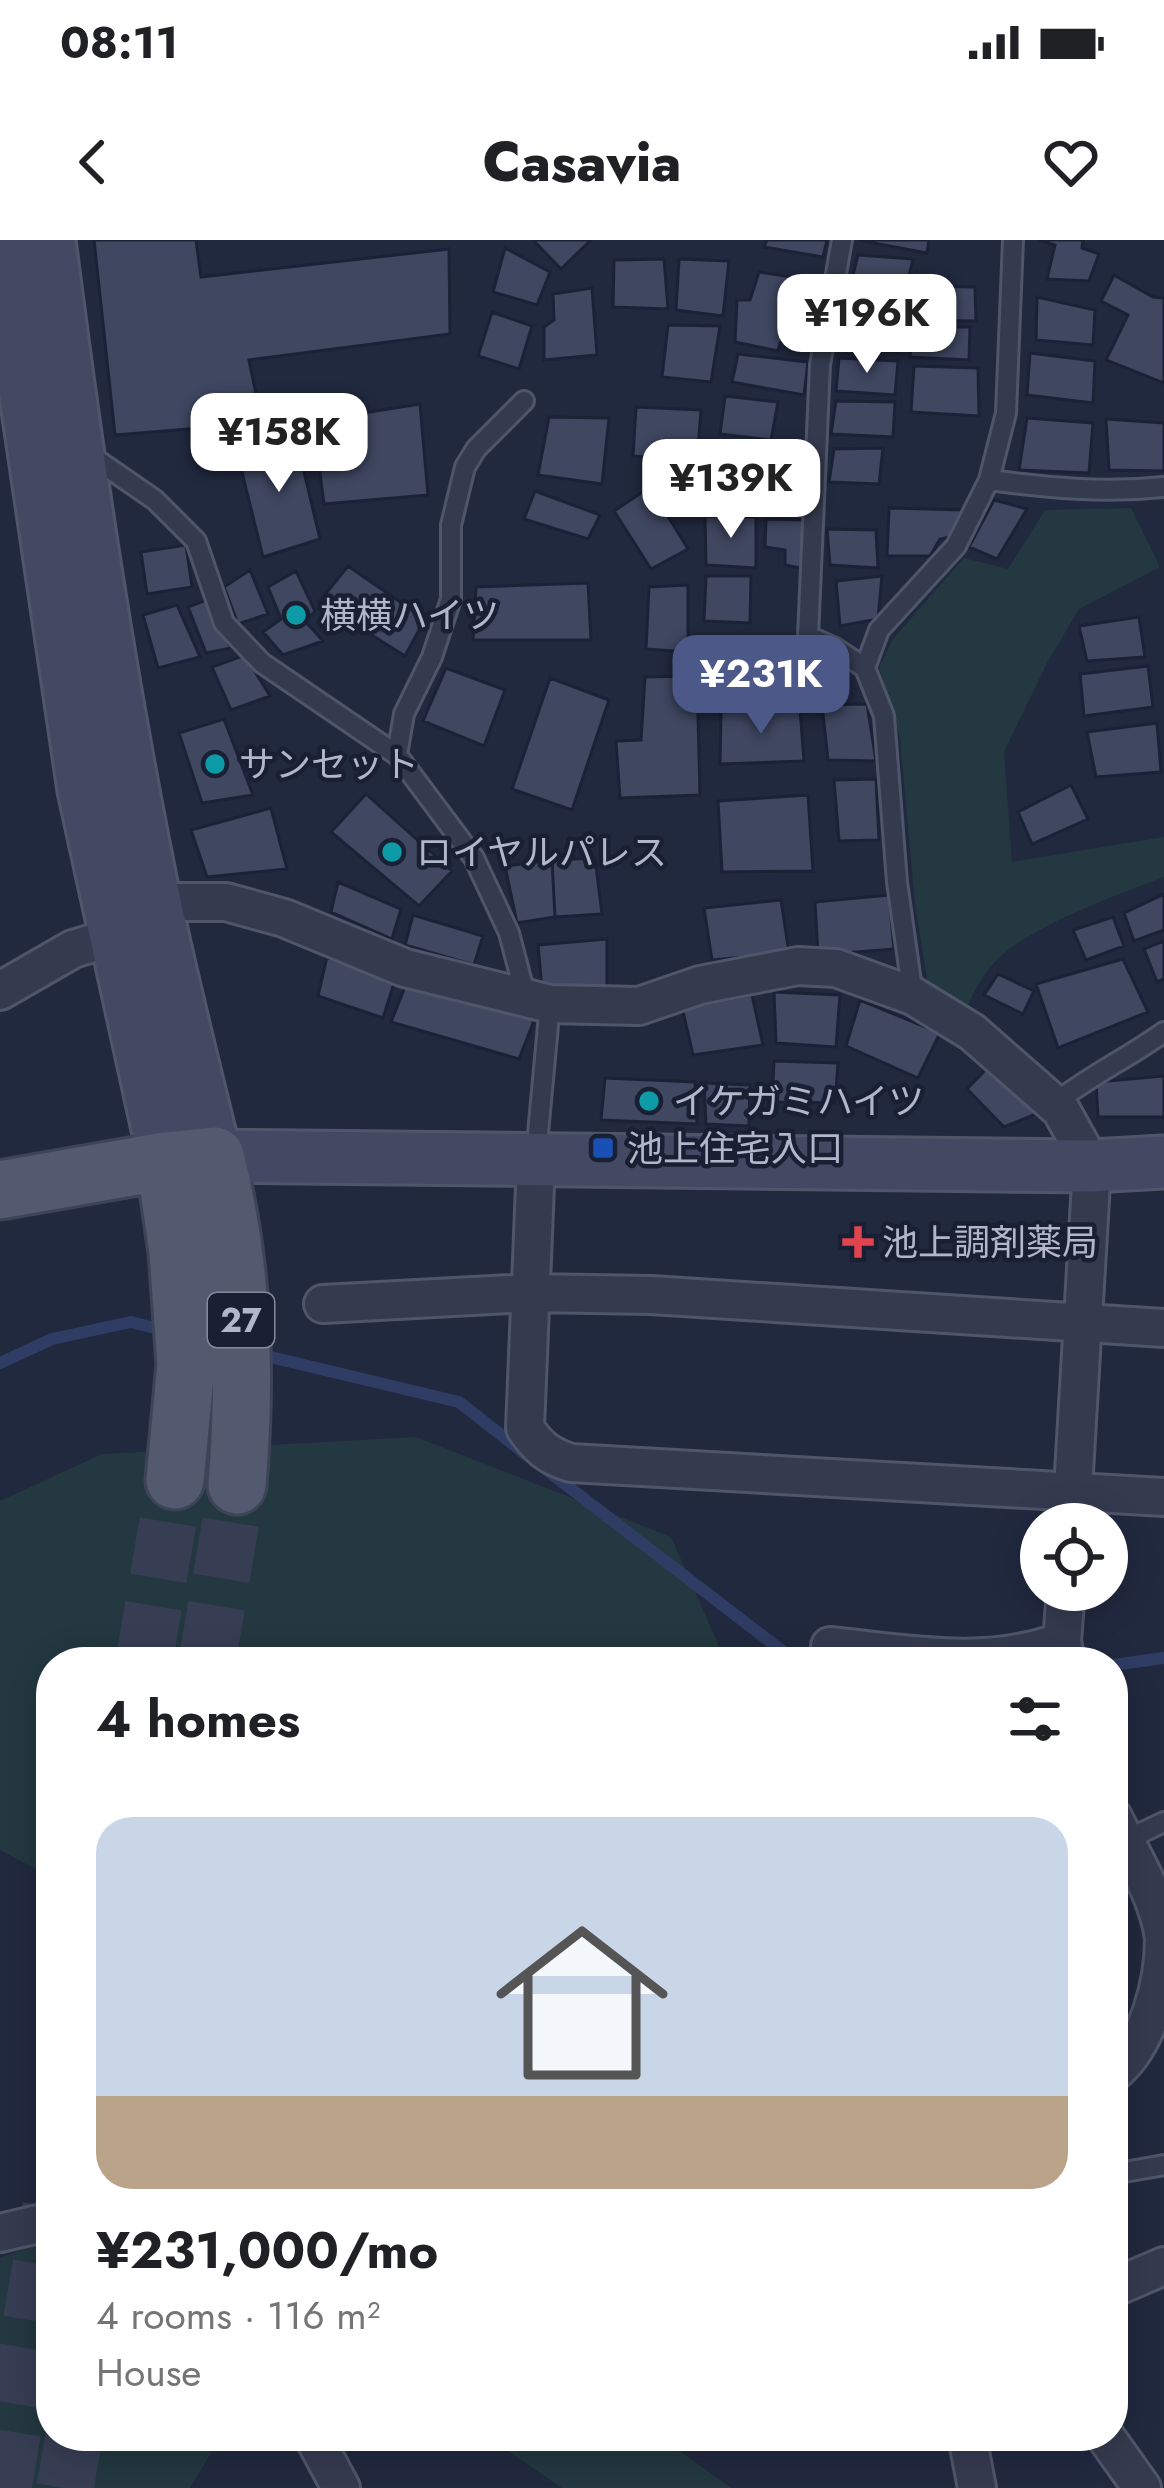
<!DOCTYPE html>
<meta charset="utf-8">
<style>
body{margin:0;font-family:Jost,"Noto Sans JP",sans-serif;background:#f6f6f6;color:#202124;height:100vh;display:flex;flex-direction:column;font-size:45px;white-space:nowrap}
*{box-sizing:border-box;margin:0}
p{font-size:39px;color:#757577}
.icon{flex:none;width:66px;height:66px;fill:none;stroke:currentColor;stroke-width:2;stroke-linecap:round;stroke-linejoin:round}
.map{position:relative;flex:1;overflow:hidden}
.side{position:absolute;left:36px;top:1407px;width:1092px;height:804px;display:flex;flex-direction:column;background:#fff;border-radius:48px;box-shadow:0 6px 30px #0003}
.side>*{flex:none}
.tools{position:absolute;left:1020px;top:1263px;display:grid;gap:24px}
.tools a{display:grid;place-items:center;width:108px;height:108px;border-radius:50%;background:#fff;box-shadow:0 6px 30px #0003;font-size:60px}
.price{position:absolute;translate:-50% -102px;padding:0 27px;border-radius:24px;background:#fff;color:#222;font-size:39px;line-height:78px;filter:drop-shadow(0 3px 6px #0008)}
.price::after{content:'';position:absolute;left:50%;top:72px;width:36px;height:27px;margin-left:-18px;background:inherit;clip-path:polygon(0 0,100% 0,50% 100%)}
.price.on{background:#4c5887;color:#fff}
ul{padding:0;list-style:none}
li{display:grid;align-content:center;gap:24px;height:636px;padding:0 60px}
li+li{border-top:3px solid #e0e0e0}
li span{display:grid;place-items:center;height:372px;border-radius:36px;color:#555}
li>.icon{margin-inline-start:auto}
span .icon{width:216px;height:216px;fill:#fffc;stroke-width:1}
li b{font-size:51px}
h2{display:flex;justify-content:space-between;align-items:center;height:144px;padding:0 60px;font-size:51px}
.status{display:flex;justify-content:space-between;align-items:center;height:84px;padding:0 60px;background:#fff;direction:ltr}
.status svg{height:33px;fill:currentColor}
header{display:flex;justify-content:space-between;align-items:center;height:156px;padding:0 60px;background:#fff;font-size:54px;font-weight:800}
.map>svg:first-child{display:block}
.green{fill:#233840}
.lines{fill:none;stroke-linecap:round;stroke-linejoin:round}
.stream{stroke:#2f3c64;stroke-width:12}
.building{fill:#3f4761;stroke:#1c2236;stroke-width:3}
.primary-tunnel{stroke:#373e54;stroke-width:57;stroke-dasharray:57 28;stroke-linecap:butt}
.lane-casing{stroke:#50566a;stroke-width:24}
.street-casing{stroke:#50566a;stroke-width:42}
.secondary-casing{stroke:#50566a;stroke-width:57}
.primary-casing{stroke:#3e4458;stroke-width:63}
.lane{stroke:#353b4f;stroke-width:18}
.street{stroke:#353b4f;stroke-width:36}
.secondary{stroke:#434962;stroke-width:51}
.primary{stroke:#535a6f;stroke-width:57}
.culture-dot{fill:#0f9aa8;stroke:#1a2034;stroke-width:4.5}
.transit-dot{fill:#1a4fb4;stroke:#1a2034;stroke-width:4.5}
.health-dot{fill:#e0444e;stroke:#1a2034;stroke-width:4.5}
.labels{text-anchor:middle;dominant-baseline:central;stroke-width:9;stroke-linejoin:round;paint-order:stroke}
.shield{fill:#1a2034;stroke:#84899d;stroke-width:3}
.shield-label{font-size:33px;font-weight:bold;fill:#b1b6ca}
.poi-label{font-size:36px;fill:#b1b6ca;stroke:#1a2034;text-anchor:start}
</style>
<div class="status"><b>08:11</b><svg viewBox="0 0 49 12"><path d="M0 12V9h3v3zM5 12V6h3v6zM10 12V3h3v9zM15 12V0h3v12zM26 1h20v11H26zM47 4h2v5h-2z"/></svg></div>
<header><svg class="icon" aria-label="back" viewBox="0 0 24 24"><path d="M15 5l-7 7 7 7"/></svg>Casavia<svg class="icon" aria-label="heart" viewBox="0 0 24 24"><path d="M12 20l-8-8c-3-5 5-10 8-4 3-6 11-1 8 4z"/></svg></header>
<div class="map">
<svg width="1164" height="2248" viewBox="0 0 1164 2248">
<rect width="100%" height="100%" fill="#21293f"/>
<path class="green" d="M 1131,268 L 1160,327 L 1079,369 L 1047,423 L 1004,512 L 1012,622 L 1164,597 L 1164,637 C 1117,655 1026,687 993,724 C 980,737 972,758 963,774 L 928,745 L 915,664 L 900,498 L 879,427 L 893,399 L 964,318 L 1008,329 L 1045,270 Z
M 416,1197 L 671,1297 L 726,1422 L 51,1422 L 51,1637 L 0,1610 L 0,1261 L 102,1214 Z
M 51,1999 L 51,2196 L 221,2196 L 190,2248 L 0,2248 L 0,2018 Z
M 486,2196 L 659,2196 L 731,2248 L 562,2248 Z"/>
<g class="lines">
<path class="stream" d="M 254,1113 L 459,1162 L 528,1216
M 0,1123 L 52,1099 L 131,1082 L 171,1092
M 544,1228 L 794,1420 L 814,1422
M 1113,1425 L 1164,1418"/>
</g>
<path class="building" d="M 94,0 L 196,0 L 201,37 L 449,9 L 450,94 L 249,120 L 262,183 L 115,195 Z
M 533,0 L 591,0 L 561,29 Z
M 767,0 L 827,0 L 823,17 L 764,7 Z
M 858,0 L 929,0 L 927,13 Z
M 1039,0 L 1083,0 L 1082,8 L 1099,14 L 1089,41 L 1047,39 L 1055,5 Z
M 505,8 L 550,32 L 537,65 L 493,52 Z
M 858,15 L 913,19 L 901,69 L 847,59 Z
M 664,19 L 668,69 L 613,67 L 614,20 Z
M 679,19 L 729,21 L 723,76 L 676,70 Z
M 759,32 L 825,42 L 814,96 L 784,91 L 778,111 L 735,102 L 737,60 L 750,60 Z
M 1114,35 L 1153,57 L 1164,58 L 1164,143 L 1106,120 L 1128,75 L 1101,61 Z
M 914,46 L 975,47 L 976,81 L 911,80 Z
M 592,48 L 597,115 L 544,120 L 544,87 L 554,80 L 553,54 Z
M 1037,57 L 1095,70 L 1093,105 L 1036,100 Z
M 492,72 L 532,86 L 519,129 L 478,116 Z
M 848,73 L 904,81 L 895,112 L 839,104 Z
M 668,85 L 720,86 L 711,142 L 662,137 Z
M 913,87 L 970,87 L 969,120 L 910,117 Z
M 1030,113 L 1095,121 L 1093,163 L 1027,155 Z
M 738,114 L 808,122 L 804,155 L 732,142 Z
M 839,118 L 898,121 L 895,155 L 836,151 Z
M 914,126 L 978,128 L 979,176 L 911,172 Z
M 725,156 L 778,162 L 771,200 L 720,194 Z
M 836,161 L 895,162 L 893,197 L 831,194 Z
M 420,164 L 428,255 L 324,264 L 313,181 Z
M 636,167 L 701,170 L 697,222 L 633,216 Z
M 549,177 L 609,178 L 602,244 L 538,235 Z
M 1027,178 L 1093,183 L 1089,233 L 1019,230 Z
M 1106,179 L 1164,183 L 1164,231 L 1109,230 Z
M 295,194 L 320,299 L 263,317 L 237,212 Z
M 762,207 L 806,207 L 803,250 L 758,247 Z
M 883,208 L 879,244 L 829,242 L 834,209 Z
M 650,247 L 688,309 L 651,329 L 614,271 Z
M 535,251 L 600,275 L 588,299 L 524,279 Z
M 994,260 L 1027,269 L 997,319 L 969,307 Z
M 889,268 L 964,270 L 951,297 L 940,299 L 930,316 L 887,316 Z
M 705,276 L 756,277 L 756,328 L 706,325 Z
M 766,279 L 804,280 L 806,329 L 785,325 L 785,310 L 765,307 Z
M 827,289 L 876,290 L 878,328 L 830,325 Z
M 186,305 L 192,347 L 147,354 L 141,312 Z
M 348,326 L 425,379 L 405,416 L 319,362 Z
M 250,330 L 268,374 L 238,384 L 224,347 Z
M 296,331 L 315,371 L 306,382 L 323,401 L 283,415 L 263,392 L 281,379 L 268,347 Z
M 706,336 L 751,336 L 750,383 L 704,381 Z
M 882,336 L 878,379 L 840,386 L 836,341 Z
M 588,343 L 591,400 L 473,400 L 476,347 Z
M 688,345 L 688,412 L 646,409 L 649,347 Z
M 209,359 L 231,408 L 206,413 L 188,367 Z
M 177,365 L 200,417 L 158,428 L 143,375 Z
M 1139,377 L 1145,417 L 1087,421 L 1079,386 Z
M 794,406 L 796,449 L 719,454 L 718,410 Z
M 245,415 L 270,456 L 231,470 L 212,427 Z
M 1148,426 L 1153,467 L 1084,476 L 1080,434 Z
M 446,428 L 505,450 L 484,506 L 423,481 Z
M 697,436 L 700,555 L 620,558 L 616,501 L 641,500 L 645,437 Z
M 550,438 L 609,460 L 572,570 L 512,549 Z
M 867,464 L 876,521 L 828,520 L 822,465 Z
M 800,469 L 804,521 L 720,524 L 721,472 Z
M 224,479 L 253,555 L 202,563 L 179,493 Z
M 1157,483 L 1161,532 L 1096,537 L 1087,492 Z
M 876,539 L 879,600 L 839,601 L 834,540 Z
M 1071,545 L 1088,579 L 1032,604 L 1018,572 Z
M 366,554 L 452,631 L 419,666 L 331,592 Z
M 808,555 L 813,631 L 722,632 L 718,561 Z
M 271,568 L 287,629 L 207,637 L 191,590 Z
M 595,618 L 602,674 L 555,677 L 552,620 Z
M 552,620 L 555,677 L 517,683 L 505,626 Z
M 338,642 L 401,669 L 392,699 L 331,672 Z
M 1164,654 L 1164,690 L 1134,701 L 1124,673 Z
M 889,655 L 894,709 L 818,715 L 815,662 Z
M 781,660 L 789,713 L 712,720 L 704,668 Z
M 413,675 L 483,696 L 474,725 L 405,705 Z
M 1113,677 L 1124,706 L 1086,720 L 1073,690 Z
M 607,699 L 607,753 L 542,749 L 538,705 Z
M 1164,701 L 1164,739 L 1157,742 L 1144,709 Z
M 327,717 L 395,740 L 383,778 L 318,756 Z
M 1123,719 L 1148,772 L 1058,808 L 1036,744 Z
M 998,734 L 1034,751 L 1023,774 L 984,755 Z
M 405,747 L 535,778 L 519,819 L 391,782 Z
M 774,752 L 840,755 L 836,807 L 776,803 Z
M 752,755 L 763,805 L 693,815 L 682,767 Z
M 860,760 L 940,793 L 918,838 L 846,806 Z
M 774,821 L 838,823 L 835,863 L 772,862 Z
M 991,824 L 1046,870 L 1004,887 L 967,849 Z
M 1164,836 L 1164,877 L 1098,877 L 1096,842 Z
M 605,838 L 695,842 L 697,884 L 601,880 Z
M 704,843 L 750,845 L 749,886 L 706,884 Z"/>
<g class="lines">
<path class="primary-tunnel" d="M 144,1422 L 175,1240
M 207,1422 L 237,1245
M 3,2248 L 51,1967
M 65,2248 L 74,2196"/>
<defs>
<path id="lane" d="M 842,0 L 820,125 L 808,396 L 835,408 L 865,428
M 84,211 L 155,260 L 196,301 L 224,383 L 262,423 L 397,515 L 474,618 L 509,693 L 526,758
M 989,240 C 1048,248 1104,253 1164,247
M 397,515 L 404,474 L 432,417 L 451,359 L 451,285 L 465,227 L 476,209 L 524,161
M 913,756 L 897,642 L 884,476 L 865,428 L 879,390 L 956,306 L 989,240 L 1006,173 L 1013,0
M 1054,864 C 1089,836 1128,818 1164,792
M 536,915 L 550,764
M 1124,1601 L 1164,1582
M 1113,1934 L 1164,1925"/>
<path id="street" d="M 155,662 L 226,662 L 284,678 L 405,728 L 550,764 L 639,766 L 700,745 L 798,726 L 836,728 L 913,756 L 972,792 L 1061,870 L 1092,926 L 1071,1284
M 0,751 L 73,709 L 116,696
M 536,922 L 525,1188 C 538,1207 548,1216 571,1223 L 1164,1257
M 323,1064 L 530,1053 L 651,1055 L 1164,1088
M 1066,1350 L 1062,1401 L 1066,1422
M 830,1406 C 909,1414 986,1430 1062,1401
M 1113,1577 C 1131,1615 1158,1655 1164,1698 C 1164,1743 1148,1805 1113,1833
M 0,1993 L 51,1981
M 1113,2048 L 1164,2026
M 313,2196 L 341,2248
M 967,2196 L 977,2248
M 1105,2196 L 1142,2248"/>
<path id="secondary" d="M 3,0 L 84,550 L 165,921
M 49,0 C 77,220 109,440 154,658 C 172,744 194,830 215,916 L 1092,926 L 1164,922"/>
<path id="primary" d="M 165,921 L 178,1012 L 186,1125 L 175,1240
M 0,950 L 165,921 L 215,916 C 243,1025 246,1134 237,1245"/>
</defs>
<use href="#lane" class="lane-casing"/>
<use href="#street" class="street-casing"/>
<use href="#secondary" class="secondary-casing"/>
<use href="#primary" class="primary-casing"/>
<use href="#lane" class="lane"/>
<use href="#street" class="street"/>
<use href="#secondary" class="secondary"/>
<use href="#primary" class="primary"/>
</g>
<g class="culture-dot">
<circle cx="296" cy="375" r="12"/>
<circle cx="215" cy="524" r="12"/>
<circle cx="392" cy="612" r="12"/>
<circle cx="649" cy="861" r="12"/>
</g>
<rect class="transit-dot" x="591" y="896" width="24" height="24" rx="6"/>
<path class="health-dot" d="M852 984h12v12h12v12h-12v12h-12v-12h-12v-12h12z"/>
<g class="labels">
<rect class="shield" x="208" y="1053" width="66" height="54" rx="9"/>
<g class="shield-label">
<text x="241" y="1080">27</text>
</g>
<g class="poi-label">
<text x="320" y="375">横横ハイツ</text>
<text x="239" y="524">サンセット</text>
<text x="416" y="612">ロイヤルパレス</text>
<text x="673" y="861">イケガミハイツ</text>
<text x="627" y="908">池上住宅入口</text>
<text x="882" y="1002">池上調剤薬局</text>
</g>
</g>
</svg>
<div class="tools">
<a><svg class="icon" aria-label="locate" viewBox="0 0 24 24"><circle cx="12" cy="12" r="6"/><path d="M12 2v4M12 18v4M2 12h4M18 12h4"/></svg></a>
</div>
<b class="price" style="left:867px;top:136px">¥196K</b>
<b class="price" style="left:279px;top:255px">¥158K</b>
<b class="price" style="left:731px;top:301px">¥139K</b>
<b class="price on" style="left:761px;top:497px">¥231K</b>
<section class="side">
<h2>4 homes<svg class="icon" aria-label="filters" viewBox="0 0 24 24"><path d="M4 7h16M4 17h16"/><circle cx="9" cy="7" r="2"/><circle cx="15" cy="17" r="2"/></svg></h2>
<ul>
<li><span style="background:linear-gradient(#c9d6e8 75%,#b9a48a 0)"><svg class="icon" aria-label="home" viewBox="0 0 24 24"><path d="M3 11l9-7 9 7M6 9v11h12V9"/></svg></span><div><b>¥231,000/mo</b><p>4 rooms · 116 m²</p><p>House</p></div></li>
</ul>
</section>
</div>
